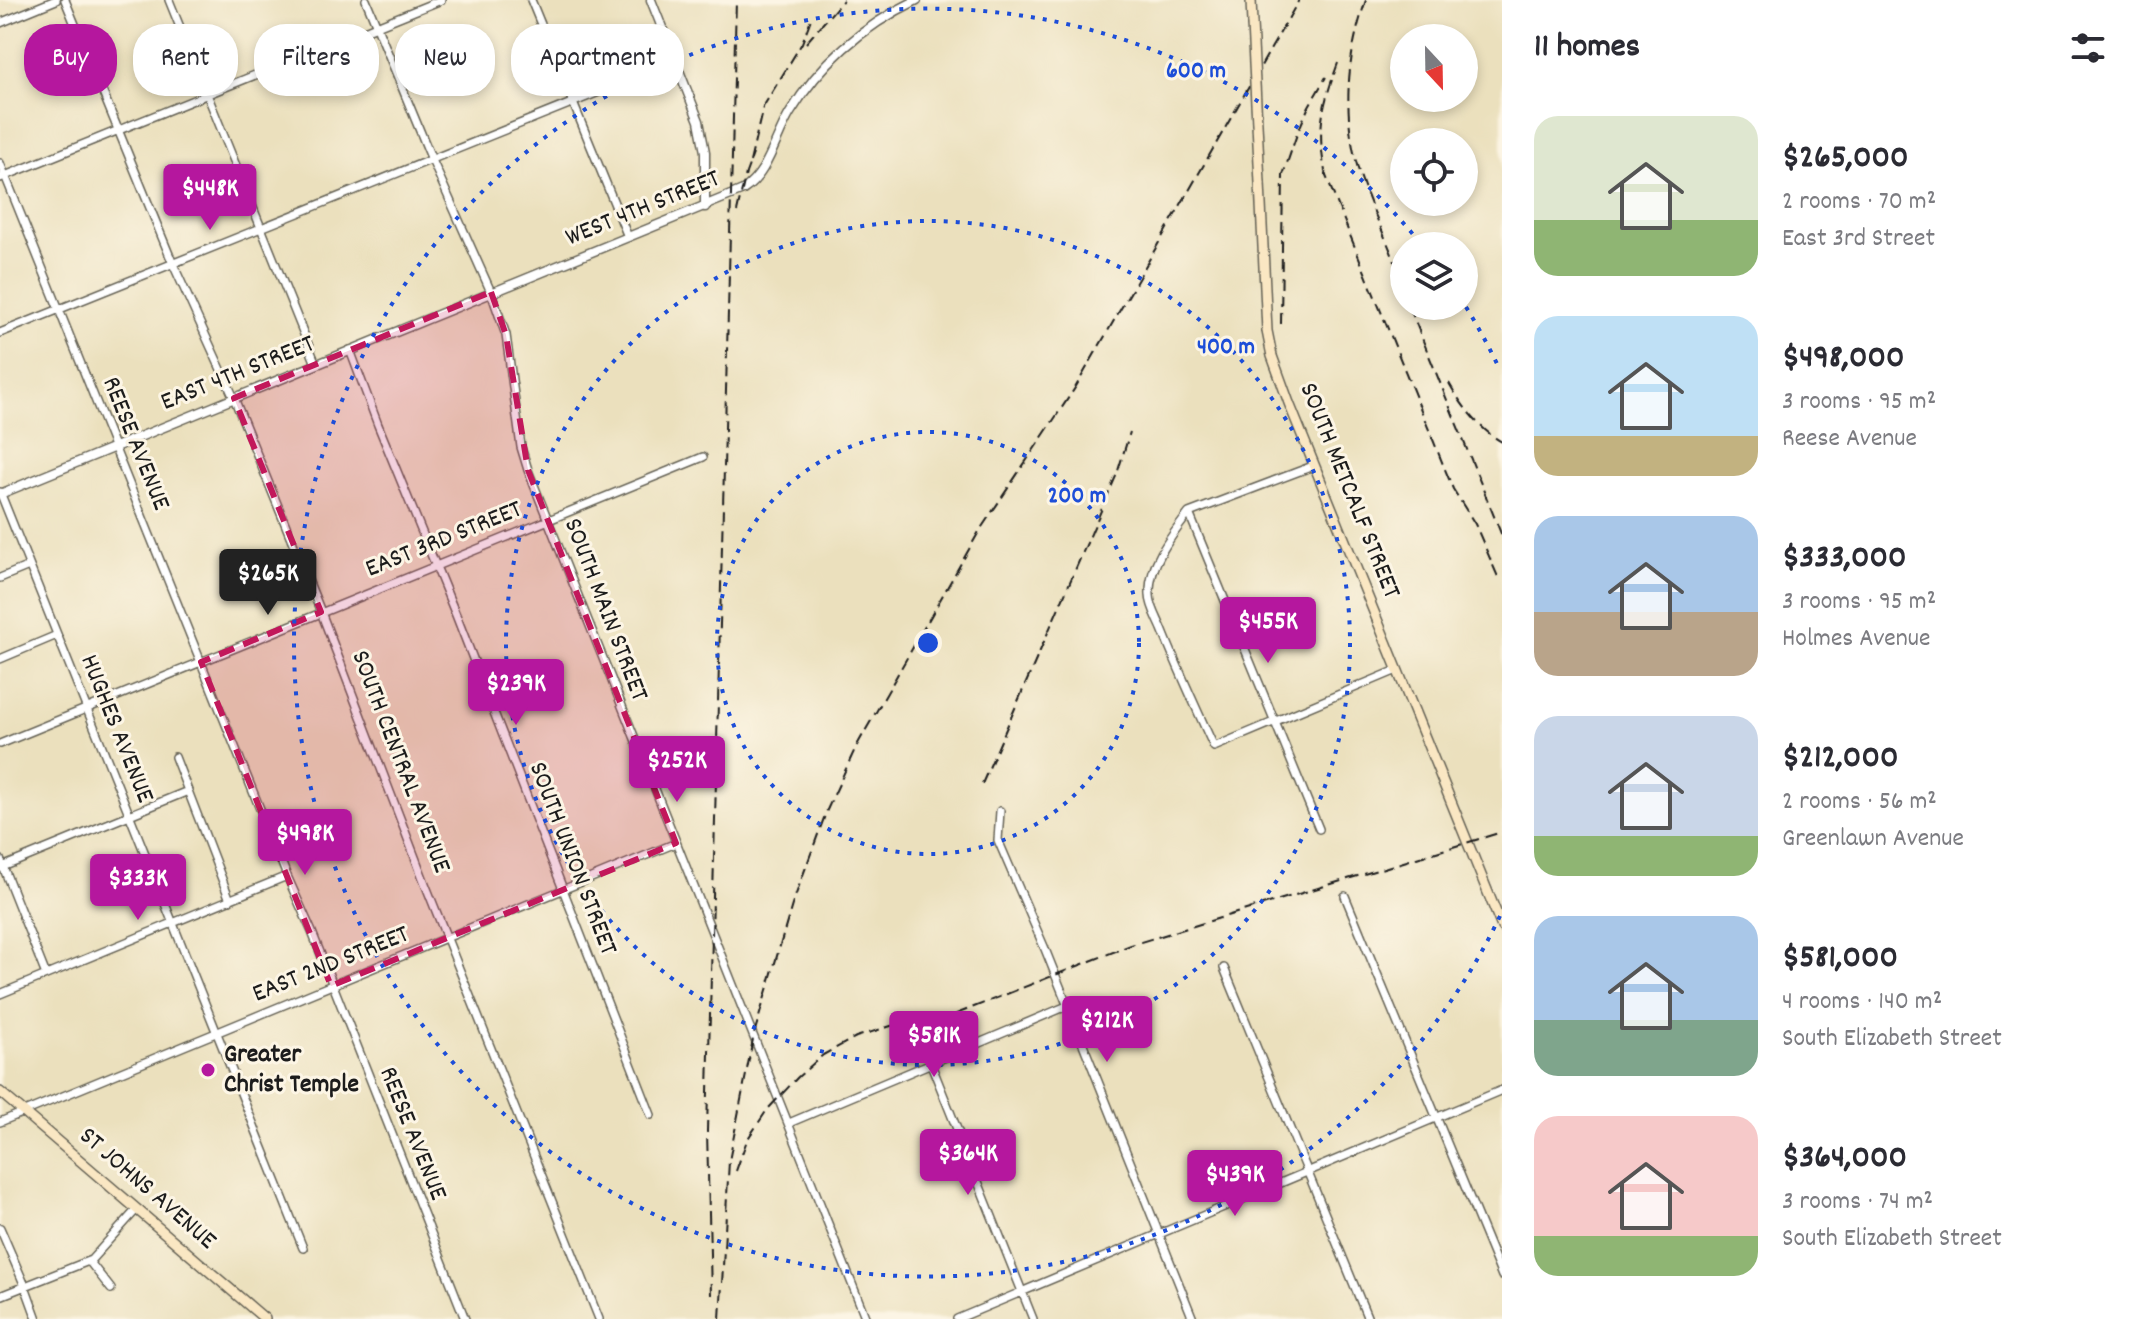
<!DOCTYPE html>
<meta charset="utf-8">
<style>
body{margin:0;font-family:Dekko,sans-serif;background:#f7f7f7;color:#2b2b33;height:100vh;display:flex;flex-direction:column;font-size:30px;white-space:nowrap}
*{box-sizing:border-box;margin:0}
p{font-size:26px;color:#7c7c81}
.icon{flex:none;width:44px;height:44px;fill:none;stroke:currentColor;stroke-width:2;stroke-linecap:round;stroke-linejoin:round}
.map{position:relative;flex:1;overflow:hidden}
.side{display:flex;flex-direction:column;background:#fff;width:640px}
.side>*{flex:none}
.guide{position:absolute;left:24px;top:24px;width:760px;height:72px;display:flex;gap:16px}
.needle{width:52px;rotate:158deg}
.tools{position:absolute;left:1390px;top:24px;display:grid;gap:16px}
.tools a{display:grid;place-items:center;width:88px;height:88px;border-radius:50%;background:#fff;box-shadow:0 4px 12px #0003;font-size:40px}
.price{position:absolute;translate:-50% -68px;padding:0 18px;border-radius:8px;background:#b5179e;color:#fff;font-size:26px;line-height:52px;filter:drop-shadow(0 2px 4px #0008)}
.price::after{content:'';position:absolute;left:50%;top:48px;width:24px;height:18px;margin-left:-12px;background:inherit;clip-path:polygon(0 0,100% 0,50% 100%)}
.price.current{background:#222;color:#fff}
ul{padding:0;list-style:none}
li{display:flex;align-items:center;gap:24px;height:200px;padding:0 32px}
li span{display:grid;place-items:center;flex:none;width:224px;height:160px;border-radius:24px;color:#555}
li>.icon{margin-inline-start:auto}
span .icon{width:96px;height:96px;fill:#fffc;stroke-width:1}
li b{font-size:34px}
h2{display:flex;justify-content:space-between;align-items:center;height:96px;padding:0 32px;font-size:34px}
.pill{padding:0 28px;border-radius:32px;background:#fff;box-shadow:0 4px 12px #0003;font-size:28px;line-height:72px}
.pill.current{background:#b5179e;color:#fff}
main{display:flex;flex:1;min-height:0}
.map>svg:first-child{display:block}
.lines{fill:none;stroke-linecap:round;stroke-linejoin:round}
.minor-casing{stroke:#646154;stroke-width:10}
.tertiary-casing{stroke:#646154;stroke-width:11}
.secondary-casing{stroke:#646154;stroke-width:12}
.minor{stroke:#fff;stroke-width:7}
.tertiary{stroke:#fff;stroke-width:8}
.secondary{stroke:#fae7c3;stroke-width:9}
.rail{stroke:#1c1c1c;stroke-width:2;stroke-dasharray:12 6;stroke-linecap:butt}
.secondary-bridge-casing{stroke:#646154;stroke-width:12;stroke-linecap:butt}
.secondary-bridge{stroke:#fae7c3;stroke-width:9}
.marked{fill:#c2185b;fill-opacity:0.2;stroke:#c2185b;stroke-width:6;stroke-dasharray:16 10;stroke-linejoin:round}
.ring{fill:none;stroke:#1d4ed8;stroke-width:4;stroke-dasharray:4 8}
.poi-dot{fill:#b5179e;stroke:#fcf5e5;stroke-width:3}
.labels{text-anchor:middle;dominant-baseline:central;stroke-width:6;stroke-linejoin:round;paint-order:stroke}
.street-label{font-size:26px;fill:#1c1c1c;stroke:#fcf5e5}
.poi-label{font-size:26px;font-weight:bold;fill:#1c1c1c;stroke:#fcf5e5;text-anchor:start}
.centre{fill:#1d4ed8;stroke:#fcf5e5;stroke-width:4}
.ring-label{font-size:24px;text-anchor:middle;font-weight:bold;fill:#1d4ed8;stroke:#fcf5e5;stroke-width:6;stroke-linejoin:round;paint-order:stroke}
</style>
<main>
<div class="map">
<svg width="1502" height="1319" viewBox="0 0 1502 1319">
<rect width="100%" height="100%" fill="#fcf5e5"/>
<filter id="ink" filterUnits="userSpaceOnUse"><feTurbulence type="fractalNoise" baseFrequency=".0125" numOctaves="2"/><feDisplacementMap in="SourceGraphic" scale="16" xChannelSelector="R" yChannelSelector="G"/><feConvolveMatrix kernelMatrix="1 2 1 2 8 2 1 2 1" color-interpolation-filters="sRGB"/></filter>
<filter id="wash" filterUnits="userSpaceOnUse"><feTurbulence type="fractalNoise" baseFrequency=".006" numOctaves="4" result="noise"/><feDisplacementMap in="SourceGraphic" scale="32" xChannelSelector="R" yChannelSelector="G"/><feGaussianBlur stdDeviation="1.8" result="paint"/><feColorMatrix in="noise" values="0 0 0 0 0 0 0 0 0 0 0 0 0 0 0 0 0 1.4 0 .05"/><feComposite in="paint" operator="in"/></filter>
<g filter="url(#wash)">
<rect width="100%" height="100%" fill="#ebe0bd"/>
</g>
<g filter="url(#ink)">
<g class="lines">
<defs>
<path id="minor" d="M 65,0 L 173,264 L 234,398 L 321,612 L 426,886 L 599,1319
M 169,0 L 316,364
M 366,0 L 432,160 L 491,292 L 506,335 L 521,447 L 528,470 L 866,1319
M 531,0 L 628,237
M 0,23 L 56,0
M 0,163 L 287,876 L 312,932 L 465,1319
M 0,178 L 441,0
M 0,333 L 676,61
M 350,350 L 378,425 L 456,615 L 651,1115
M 1313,466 L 1189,513 C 1172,535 1148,565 1150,595 C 1150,606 1158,619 1162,629 C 1178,669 1196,708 1214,747 L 1397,670
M 0,492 L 303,1248
M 1189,513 L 1319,829
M 0,578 L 29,566
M 0,659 L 57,635
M 0,744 L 703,457
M 175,757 L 230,900
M 1000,811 L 998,840 L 1045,949 L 1193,1319
M 0,859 L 46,975
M 0,868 L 188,791
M 1345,896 L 1502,1276
M 1224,968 L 1368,1319
M 0,994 L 287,876
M 931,1064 L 1033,1319
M 0,1122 L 676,843
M 789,1123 L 1067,1006
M 0,1228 L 25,1286 L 37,1319
M 89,1261 L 111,1289
M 0,1296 L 91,1260 L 136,1210
M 957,1319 L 1502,1090"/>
<path id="tertiary" d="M 651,0 L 699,121 L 705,152 L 705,207
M 0,494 L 743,190 C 768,174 775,138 790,113 C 820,63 865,25 917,0"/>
<path id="secondary" d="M 1251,0 L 1252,24
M 1260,183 L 1267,331 L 1272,356 L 1289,403 L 1502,927
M 0,1092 L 265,1319"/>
</defs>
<use href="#minor" class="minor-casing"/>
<use href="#tertiary" class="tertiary-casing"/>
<use href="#secondary" class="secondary-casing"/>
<use href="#minor" class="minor"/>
<use href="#tertiary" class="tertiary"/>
<use href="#secondary" class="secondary"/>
<path class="rail" d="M 1366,0 C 1344,63 1341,129 1366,192 C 1378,224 1395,256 1404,289
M 806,43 L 843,0
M 1338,63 C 1322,107 1316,129 1326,176 L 1453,489 L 1475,524 L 1498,577
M 750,162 L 763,107 L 802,43 L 812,16
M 737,212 L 746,173 L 753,154
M 1409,306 L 1502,536
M 1281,324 L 1283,175 L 1297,134 L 1309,106 L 1326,77
M 1449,383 C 1462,406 1479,429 1502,442
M 982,784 L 1117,474 L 1130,432
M 736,1171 L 747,1140 L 767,1110 L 798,1077 L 823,1055 L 856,1037 L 891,1026 L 946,1018 L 1131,945 L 1502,832
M 711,1295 L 707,1131 L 736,0
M 720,1319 L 729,1161 L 754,1034 L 792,905 L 827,810 L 856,747 L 980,530 L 1075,388 L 1299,0"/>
<defs>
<path id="secondary-bridge" d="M 1252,24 L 1260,183"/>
</defs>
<use href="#secondary-bridge" class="secondary-bridge-casing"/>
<use href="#secondary-bridge" class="secondary-bridge"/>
</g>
</g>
<path class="marked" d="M 491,292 L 506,335 L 528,470 L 676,843 L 331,986 L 201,662 L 321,612 L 234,398 Z"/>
<g class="ring">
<circle cx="928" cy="643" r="211"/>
<circle cx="928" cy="643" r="422"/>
<path d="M1500 916A634 634 0 1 1 1421 244M1466 307A634 634 0 0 1 1500 370"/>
</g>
<circle class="poi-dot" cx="208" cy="1070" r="8"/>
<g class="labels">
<g class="street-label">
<text transform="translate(643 209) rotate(-22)">WEST 4TH STREET</text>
<text transform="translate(238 374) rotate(-22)">EAST 4TH STREET</text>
<text transform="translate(135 444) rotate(68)">REESE AVENUE</text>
<text transform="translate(1349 491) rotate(68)">SOUTH METCALF STREET</text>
<text transform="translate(444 540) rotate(-22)">EAST 3RD STREET</text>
<text transform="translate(605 610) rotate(69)">SOUTH MAIN STREET</text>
<text transform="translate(116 729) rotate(68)">HUGHES AVENUE</text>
<text transform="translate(400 762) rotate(69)">SOUTH CENTRAL AVENUE</text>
<text transform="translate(572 859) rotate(69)">SOUTH UNION STREET</text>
<text transform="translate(331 965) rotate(-22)">EAST 2ND STREET</text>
<text transform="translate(412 1134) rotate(68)">REESE AVENUE</text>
<text transform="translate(147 1189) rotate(41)">ST JOHNS AVENUE</text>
</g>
<g class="poi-label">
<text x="224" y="1055">Greater<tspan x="224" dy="30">Christ Temple</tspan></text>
</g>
</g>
<circle cx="928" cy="643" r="12" class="centre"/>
<g class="ring-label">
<text x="1196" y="77">600 m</text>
<text x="1226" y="353">400 m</text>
<text x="1077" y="502">200 m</text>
</g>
</svg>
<div class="tools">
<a><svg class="needle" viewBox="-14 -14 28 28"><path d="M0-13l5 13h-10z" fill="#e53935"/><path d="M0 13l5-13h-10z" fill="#7c7c81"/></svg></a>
<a><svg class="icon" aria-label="locate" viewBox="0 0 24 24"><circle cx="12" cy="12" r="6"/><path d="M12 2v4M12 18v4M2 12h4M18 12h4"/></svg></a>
<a><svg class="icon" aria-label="layers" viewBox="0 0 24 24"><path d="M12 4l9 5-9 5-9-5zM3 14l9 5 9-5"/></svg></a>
</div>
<b class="price" style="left:210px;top:232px">$448K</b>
<b class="price current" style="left:268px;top:617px">$265K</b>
<b class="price" style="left:1268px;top:665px">$455K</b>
<b class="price" style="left:516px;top:727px">$239K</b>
<b class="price" style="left:677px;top:804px">$252K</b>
<b class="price" style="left:305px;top:877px">$498K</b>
<b class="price" style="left:138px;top:922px">$333K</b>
<b class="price" style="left:1107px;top:1064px">$212K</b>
<b class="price" style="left:934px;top:1079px">$581K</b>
<b class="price" style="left:968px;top:1197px">$364K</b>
<b class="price" style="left:1235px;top:1218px">$439K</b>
<div class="guide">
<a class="pill current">Buy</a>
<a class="pill">Rent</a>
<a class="pill">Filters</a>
<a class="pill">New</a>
<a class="pill">Apartment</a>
</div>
</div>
<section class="side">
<h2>11 homes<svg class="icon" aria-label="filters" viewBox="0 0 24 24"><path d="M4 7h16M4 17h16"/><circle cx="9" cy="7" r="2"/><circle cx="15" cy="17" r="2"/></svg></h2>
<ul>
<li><span style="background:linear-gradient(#dfe7d0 65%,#8fb573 0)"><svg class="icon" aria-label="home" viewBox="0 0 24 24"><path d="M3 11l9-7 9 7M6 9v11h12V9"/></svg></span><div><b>$265,000</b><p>2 rooms · 70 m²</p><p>East 3rd Street</p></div></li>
<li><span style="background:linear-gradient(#bfe0f5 75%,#c2b280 0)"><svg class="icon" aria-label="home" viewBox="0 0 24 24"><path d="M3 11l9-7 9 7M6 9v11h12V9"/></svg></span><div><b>$498,000</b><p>3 rooms · 95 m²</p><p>Reese Avenue</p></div></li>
<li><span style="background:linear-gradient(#a9c7e8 60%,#b9a48a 0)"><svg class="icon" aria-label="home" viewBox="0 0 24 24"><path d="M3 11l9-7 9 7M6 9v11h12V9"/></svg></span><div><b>$333,000</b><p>3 rooms · 95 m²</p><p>Holmes Avenue</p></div></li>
<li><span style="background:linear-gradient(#c9d6e8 75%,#8fb573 0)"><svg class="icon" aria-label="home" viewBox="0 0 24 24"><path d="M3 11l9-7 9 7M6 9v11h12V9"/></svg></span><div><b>$212,000</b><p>2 rooms · 56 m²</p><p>Greenlawn Avenue</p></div></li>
<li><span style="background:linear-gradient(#a9c7e8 65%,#7fa58c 0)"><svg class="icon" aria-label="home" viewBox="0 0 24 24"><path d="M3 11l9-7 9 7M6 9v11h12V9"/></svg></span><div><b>$581,000</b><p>4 rooms · 140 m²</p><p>South Elizabeth Street</p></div></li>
<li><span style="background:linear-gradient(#f6c9c9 75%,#8fb573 0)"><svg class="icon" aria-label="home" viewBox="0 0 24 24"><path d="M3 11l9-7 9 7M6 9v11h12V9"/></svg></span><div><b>$364,000</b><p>3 rooms · 74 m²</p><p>South Elizabeth Street</p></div></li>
</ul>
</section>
</main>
